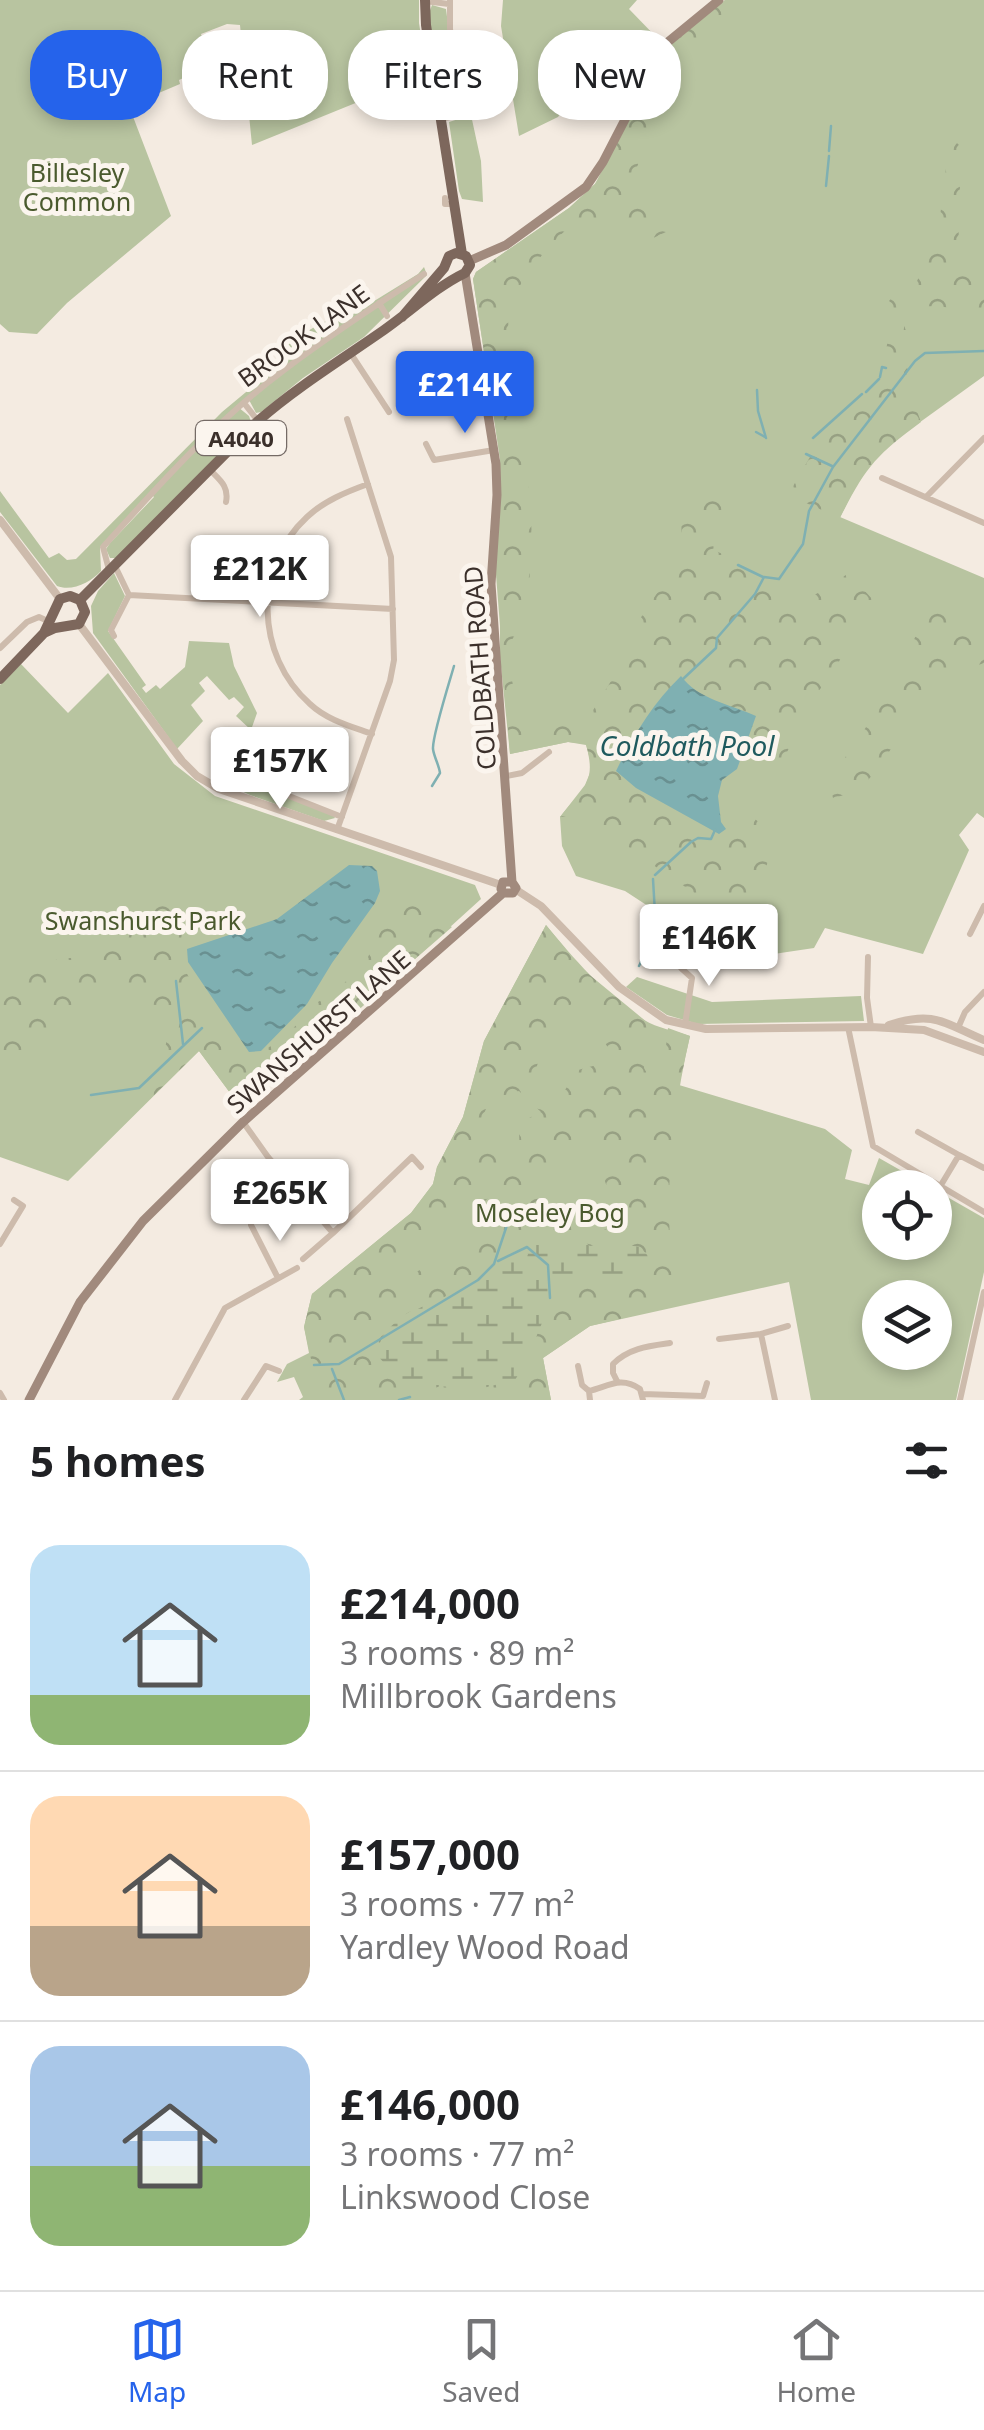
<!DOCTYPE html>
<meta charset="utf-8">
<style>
body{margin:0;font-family:"Noto Sans",sans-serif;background:#f2f2f2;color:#202124;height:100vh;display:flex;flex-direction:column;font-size:38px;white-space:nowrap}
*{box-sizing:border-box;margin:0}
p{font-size:32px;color:#757577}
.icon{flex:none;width:55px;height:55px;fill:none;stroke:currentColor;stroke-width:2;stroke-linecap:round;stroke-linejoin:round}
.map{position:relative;height:1400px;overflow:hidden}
.sheet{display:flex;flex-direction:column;background:#fff;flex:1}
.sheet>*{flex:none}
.top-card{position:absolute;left:30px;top:30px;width:925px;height:90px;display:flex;gap:20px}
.controls{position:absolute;left:862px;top:1170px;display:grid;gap:20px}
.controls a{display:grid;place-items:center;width:90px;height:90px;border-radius:50%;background:#fff;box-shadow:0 5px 15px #0003;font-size:50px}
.price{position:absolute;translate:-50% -85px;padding:0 22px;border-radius:10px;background:#fff;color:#222;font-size:32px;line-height:65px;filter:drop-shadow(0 2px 5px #0008)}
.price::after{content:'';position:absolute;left:50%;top:60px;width:30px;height:22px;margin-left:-15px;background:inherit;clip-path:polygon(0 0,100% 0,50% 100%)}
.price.current{background:#2563eb;color:#fff}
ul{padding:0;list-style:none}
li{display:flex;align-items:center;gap:30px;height:250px;padding:0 30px}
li+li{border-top:2px solid #e0e0e0}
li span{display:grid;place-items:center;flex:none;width:280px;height:200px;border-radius:30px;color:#555}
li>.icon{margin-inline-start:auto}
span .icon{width:120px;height:120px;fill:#fffc;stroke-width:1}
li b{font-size:42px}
h2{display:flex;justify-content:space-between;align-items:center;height:120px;padding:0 30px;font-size:42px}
.chip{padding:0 35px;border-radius:40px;background:#fff;box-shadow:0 5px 15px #0003;font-size:35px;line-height:90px}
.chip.current{background:#2563eb;color:#fff}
.tab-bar{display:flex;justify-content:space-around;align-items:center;height:140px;border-top:2px solid #e0e0e0;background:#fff;font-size:28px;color:#757577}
.tab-bar a{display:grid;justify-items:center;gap:5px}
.tab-bar .current{color:#2563eb}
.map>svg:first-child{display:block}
.green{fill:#b8c4a0;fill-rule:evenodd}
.forest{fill:url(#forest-crowns);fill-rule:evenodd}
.wetland{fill:url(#wetland-marsh)}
.water{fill:url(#water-ripples)}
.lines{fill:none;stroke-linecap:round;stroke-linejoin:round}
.stream{stroke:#7fb0b2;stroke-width:2.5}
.minor{stroke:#cdbbac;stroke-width:6}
.tertiary{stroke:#cdbbac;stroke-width:8}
.secondary{stroke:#a18a7d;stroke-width:9}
.primary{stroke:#7d675c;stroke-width:10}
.labels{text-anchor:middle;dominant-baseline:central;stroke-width:10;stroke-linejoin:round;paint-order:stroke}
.shield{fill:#fbf5ee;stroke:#756b66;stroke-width:2.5}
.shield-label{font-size:22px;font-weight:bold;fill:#3b302b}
.park-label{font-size:25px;fill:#4a5a2e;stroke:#fbf5ee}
.street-label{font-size:25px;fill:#3b302b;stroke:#fbf5ee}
.water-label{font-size:28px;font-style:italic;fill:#1f5a5e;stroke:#fbf5ee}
</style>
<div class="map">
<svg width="984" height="1400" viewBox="0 0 984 1400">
<defs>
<pattern id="forest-crowns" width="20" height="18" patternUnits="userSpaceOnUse" patternTransform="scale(2.5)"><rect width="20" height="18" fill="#b8c4a0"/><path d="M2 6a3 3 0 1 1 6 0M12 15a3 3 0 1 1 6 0" fill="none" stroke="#97a083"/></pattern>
<pattern id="wetland-marsh" width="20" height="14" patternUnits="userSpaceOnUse" patternTransform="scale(2.5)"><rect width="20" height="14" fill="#b8c4a0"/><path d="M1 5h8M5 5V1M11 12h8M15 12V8" fill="none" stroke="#97a083"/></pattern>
<pattern id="water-ripples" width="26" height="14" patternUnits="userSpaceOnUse" patternTransform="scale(2.5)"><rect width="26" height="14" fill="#7fb0b2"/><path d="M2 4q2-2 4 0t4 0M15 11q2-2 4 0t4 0" fill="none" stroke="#699091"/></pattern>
</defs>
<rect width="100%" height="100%" fill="#f4ebe1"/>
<path class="green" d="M 0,0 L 419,0 L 419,23 L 427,74 L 252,145 L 240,25 L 227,24 L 201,34 L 212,65 L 179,80 L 180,84 L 147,98 L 150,106 L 132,114 L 171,216 L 67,303 L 37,334 L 9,332 L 0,324 Z
M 503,0 L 637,0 L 629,9 L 660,41 L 647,60 L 613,44 L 606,60 L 599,57 L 577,100 L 572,98 L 558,117 L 519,136 L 501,26 Z
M 725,0 L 984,0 L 984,376 L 880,451 L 858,482 L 840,517 L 984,578 L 984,818 L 977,813 L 959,835 L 969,850 L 923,954 L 825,928 L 814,948 L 761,956 L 700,940 L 625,891 L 576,876 L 562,846 L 560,817 C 583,788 597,783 586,745 L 568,742 L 510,754 L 500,657 L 500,458 L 473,279 L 476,272 L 569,208 L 595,184 Z
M 432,5 L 446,9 L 459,108 L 450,116 L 447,115 L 428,16 Z
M 471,115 L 481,161 L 483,202 L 462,199 L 459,191 L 449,122 Z
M 424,267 L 427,275 L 364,337 L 303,378 L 261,412 L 256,413 L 248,398 L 238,407 L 249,416 L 251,422 L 116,558 L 110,558 L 106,549 L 110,543 L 154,497 L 150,493 L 100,547 L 101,571 C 91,582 72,592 57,586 L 0,512 L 0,491 L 49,558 L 59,553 L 67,560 L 76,559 L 222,412 L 276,367 L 289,342 L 323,322 L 345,319 L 418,274 Z
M 114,573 L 125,596 L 108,631 L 146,685 L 142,688 L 146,693 L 156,685 L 160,689 L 185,667 L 189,641 L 229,643 L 234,666 L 257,713 L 251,730 L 236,716 L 244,707 L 234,697 L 229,700 L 207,676 L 199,683 L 205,691 L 191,705 L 203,721 L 177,749 L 93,633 L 91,606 L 98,591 Z
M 21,664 L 68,713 L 108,673 L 174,764 L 215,796 L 475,885 L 481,899 L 342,1025 L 319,1041 L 242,1109 L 199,1051 L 68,1181 L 0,1157 L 0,685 Z
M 235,775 L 333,815 L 335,818 L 324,821 L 250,795 L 218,780 Z
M 546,925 C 575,960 605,995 644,1020 C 657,1028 676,1031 690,1036 L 679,1085 L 825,1129 L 852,1150 L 845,1179 L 869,1185 L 879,1158 L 930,1187 L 880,1188 L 880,1242 L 935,1242 L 935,1190 L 984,1218 L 984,1272 L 956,1400 L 811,1400 L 789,1282 L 590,1326 L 543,1358 L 551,1400 L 299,1400 L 303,1397 L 294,1377 L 277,1382 L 287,1364 L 309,1353 L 304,1327 L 312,1294 L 411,1213 L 433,1184 L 437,1167 L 463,1117 L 484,1041 ZM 880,1298 L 935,1298 L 935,1352 L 880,1352 Z
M 637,977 L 712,1002 L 861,996 L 864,1021 L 698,1024 L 667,1015 L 626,987 Z"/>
<path class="forest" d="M 725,0 L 764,0 C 686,36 670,93 637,167 L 638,183 L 667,207 L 668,231 L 649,240 L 618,214 L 570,226 L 547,248 L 508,302 L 509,386 L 527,458 L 532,538 L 527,619 L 513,638 L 509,669 L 518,704 L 530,723 L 575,723 L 592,712 L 616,673 L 625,647 L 644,612 L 667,579 L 681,541 L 682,513 L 697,489 L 716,483 L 731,489 L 735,500 L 716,534 L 713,550 L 747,564 L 802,603 L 849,573 L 880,608 L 844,650 L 836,669 L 809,703 L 780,768 L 751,771 L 722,780 L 737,769 L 756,721 L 753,713 L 719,705 L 685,682 C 650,698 633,736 616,770 L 636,788 L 709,830 L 717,832 L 721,822 L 719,809 C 735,811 753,813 763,827 C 781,853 755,905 731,918 L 637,854 L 593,817 L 560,817 L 585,785 L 592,768 L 586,744 L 568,742 L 510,754 L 495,562 L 501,501 L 500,458 L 473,279 L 476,272 L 569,208 L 595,184 L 660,58 L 676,39 Z
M 950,136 L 961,147 L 958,259 L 984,281 L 984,315 L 939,306 L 898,307 L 908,337 L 907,385 L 921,422 C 876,455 865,468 840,518 L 788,495 L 832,419 L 870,386 L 884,364 L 893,306 L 889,301 L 898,290 L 915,285 L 937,241 Z
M 929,604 L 966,616 L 984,638 L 984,663 L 931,682 L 883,762 L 859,791 L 833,798 L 829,781 L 895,685 Z
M 167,895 L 193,917 L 183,966 L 213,1024 L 248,1064 L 308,1016 L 318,1002 L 339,989 L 368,957 L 398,897 L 452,927 L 242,1109 L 199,1051 L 150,1099 L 142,1090 C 163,1057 176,1044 158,1005 L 127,1004 L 105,977 L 0,1077 L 0,1004 L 18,983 L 59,958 L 89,958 Z
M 546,925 L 580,967 L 648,1023 L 644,1068 L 654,1086 L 662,1082 L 668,1028 L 690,1036 C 670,1123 661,1216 678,1305 L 590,1326 L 543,1358 L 551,1400 L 320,1400 L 304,1327 L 312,1294 L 411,1213 L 433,1184 L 437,1167 L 463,1117 L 484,1041 ZM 575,1000 L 583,1005 L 593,1004 C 597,1027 601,1044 619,1059 L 578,1070 L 563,1093 L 553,1098 L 534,1075 L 550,1026 ZM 519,1091 L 541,1112 L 529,1118 L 519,1129 C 519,1145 523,1153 507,1162 L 488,1143 L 488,1131 L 480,1128 C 486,1100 493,1098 519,1091 ZM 590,1139 L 607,1187 L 619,1198 L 613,1228 L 589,1233 L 542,1184 L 536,1168 L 571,1157 ZM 492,1194 L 499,1195 L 477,1235 L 455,1246 L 444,1258 L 410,1275 L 393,1275 L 385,1271 L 383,1264 L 453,1211 L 475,1211 ZM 539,1239 L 581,1240 L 589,1246 L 619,1244 L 639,1247 L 648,1256 L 638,1280 L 565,1280 L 541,1321 L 529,1358 L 479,1389 L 441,1386 L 412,1395 L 378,1356 C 380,1350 382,1339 386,1333 C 411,1294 474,1303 496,1259 L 529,1255 Z"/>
<path class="wetland" d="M 539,1239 L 581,1240 L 590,1246 L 619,1244 L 640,1247 L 648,1256 L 649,1270 L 638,1280 L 564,1280 C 542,1312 536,1348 515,1380 L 479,1389 L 441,1386 L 412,1395 L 378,1356 C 378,1302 475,1303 496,1259 L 528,1255 L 523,1244 Z"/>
<path class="water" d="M 681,676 C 697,699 732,705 756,716 L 737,769 L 722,780 L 718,796 L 721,822 L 726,829 L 719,834 L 636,788 L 616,771 C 633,736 653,703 681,676 Z
M 349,865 L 372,866 L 377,871 L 380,891 L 375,903 L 332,963 L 307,1004 L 261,1051 L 249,1052 L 188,962 L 187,949 L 277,919 Z"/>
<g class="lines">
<path class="stream" d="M 829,151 L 831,126
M 826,186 L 829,156
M 880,377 L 882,367 L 886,368
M 757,390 L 758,411 L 766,438
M 866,392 L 879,379
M 756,432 L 765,437
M 813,438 L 862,394
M 806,454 L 832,466
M 738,565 L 763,577
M 683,679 L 716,648 L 717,638 L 755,594 L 764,577 L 779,579 L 803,544 L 809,511 L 833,467 L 915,361 L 925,353 L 984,351
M 432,786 L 440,773 C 439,765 434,757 433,749 C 432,737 450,680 454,666
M 655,875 L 691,842 L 698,838 L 711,839 L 715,830
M 639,966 L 656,931 L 653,879
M 176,981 L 183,1044
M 91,1095 L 139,1088 L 202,1028
M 498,1261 L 527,1247 L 548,1265 L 550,1298
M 314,1365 L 339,1364 L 478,1280 L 494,1264 L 509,1219
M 332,1369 L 344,1400
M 399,1400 L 410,1397"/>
<path class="minor" d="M 425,1 L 449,4
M 441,119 L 459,115 L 462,106 L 450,29 L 450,0
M 445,198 L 445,204 L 454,204
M 379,303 L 387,316
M 351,354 L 389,412
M 244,403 L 258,421
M 426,444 L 434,460 L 494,450
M 210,470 C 221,481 229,487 226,502
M 882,478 L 984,523
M 368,484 C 346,492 324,501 307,517 C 253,567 255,655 310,704 C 327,720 350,726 372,734
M 926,497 L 984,438
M 109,570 L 103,547 C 159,485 218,419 284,370 C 329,336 376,305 424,274
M 129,595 L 393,609
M 114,636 L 111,630 L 129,595 L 115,566
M 0,648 L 27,622 L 39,617 L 50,622
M 221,772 L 226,771 L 342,817
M 507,776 L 522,773 L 549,752
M 337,830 L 390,681 L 394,660 L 391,557 L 347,419
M 970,934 L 984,906
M 868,957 L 867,998 L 871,1027
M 681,968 L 692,978 L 685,1025
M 848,1027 L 873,1146 L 984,1212
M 958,1028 L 965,1012 L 984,992
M 243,1122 L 268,1157 L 333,1233 L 303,1259
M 918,1132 L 959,1155 L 941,1185
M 959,1155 L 984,1168
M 251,1225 L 278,1278
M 333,1233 L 412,1157 L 421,1167
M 0,1244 L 23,1206 L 14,1200
M 719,1339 L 761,1334
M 578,1366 L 582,1385 L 589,1391
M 617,1381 L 613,1373 L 613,1364 C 629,1348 649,1346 670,1343
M 0,1393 L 4,1400
M 643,1394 L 703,1396 L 707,1383
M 175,1400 L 225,1308 L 297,1268
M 244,1400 L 266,1366 L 279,1371
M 590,1400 L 589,1391 C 609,1386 621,1376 640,1389 L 643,1400
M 775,1400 L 761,1334 L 788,1326
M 960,1400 L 984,1292"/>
<path class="tertiary" d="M 0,520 L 60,599
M 79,624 L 182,761 L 197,776 L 219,789 L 501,885
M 515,889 L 541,906 L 619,987 L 666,1020 L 706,1029 L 871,1027 L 924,1030 L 984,1052
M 889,1025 C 934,1010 944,1023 984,1040"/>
<path class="secondary" d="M 469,261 L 506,245 L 586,187 L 603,162 L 663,46 L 719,0
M 465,273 L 496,464 L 497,495 L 491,584 L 512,882
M 29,1400 L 80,1302 L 143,1221 L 243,1122 L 503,893 L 513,893 L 516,888 L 512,882 L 503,882 L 501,889 L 503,893"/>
<path class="primary" d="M 425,0 L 426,25 L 462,254
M 80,600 L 258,421 C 297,387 341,360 384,330 C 411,311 436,287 465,273 L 470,265 L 466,256 L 456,253 L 449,256 L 444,268 L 402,317
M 44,633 L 55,628 L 79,624 L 85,612 L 80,600
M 0,679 L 44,633 L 60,599 L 70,596 L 80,600"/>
</g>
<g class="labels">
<rect class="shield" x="196" y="421" width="90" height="34" rx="8"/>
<g class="shield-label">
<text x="241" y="438">A4040</text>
</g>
<g class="park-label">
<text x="77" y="172">Billesley<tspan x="77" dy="29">Common</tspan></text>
<text x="143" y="920">Swanshurst Park</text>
<text x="550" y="1212">Moseley Bog</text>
</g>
<g class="street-label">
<text transform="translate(303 335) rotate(-36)">BROOK LANE</text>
<text transform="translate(479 668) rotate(-94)">COLDBATH ROAD</text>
<text transform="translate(318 1031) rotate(-41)">SWANSHURST LANE</text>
</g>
<g class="water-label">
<text x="687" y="745">Coldbath Pool</text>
</g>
</g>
</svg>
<div class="controls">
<a><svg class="icon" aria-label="locate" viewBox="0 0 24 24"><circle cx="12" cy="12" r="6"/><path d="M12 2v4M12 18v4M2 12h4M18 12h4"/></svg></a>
<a><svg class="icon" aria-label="layers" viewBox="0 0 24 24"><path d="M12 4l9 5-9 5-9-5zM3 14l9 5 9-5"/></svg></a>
</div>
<b class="price current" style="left:465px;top:436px">£214K</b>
<b class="price" style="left:260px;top:620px">£212K</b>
<b class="price" style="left:280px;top:812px">£157K</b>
<b class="price" style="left:709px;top:989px">£146K</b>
<b class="price" style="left:280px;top:1244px">£265K</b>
<div class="top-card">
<a class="chip current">Buy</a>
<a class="chip">Rent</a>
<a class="chip">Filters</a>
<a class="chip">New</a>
</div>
</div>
<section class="sheet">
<h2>5 homes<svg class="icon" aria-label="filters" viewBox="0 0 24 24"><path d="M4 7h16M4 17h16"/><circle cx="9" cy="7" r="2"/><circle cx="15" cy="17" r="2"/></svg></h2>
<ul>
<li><span style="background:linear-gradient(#bfe0f5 75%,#8fb573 0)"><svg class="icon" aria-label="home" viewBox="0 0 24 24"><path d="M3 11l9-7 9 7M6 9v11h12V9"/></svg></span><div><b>£214,000</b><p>3 rooms · 89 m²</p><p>Millbrook Gardens</p></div></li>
<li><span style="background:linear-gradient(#ffd9b3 65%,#b9a48a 0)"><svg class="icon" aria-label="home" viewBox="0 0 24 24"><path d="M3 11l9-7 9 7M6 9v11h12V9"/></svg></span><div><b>£157,000</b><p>3 rooms · 77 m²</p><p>Yardley Wood Road</p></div></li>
<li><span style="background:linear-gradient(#a9c7e8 60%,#8fb573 0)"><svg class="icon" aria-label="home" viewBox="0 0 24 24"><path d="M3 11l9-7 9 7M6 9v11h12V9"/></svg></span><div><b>£146,000</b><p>3 rooms · 77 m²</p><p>Linkswood Close</p></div></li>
</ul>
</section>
<nav class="tab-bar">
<a class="current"><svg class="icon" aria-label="map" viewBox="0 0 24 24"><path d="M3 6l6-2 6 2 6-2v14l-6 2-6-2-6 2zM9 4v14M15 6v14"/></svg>Map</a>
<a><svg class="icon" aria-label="saved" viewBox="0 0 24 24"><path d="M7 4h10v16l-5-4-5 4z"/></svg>Saved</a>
<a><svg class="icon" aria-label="home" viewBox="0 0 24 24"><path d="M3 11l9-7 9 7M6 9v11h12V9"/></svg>Home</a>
</nav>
